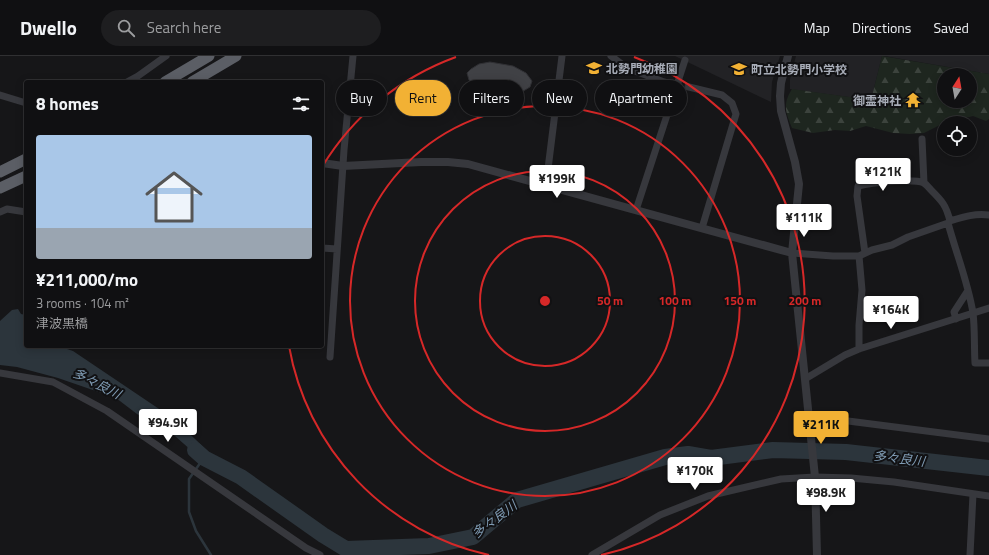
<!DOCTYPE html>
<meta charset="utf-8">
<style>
body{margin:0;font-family:"Titillium Web","Noto Sans JP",sans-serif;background:#1e1e20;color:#f1f3f6;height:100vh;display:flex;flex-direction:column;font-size:15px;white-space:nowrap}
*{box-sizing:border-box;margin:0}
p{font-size:13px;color:#9c9d9f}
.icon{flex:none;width:22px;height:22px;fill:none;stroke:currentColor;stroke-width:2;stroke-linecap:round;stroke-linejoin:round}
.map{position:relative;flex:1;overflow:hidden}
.details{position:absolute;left:24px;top:24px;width:300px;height:268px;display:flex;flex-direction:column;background:#101012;border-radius:4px;box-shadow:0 2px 10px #0003,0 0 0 1px #303032}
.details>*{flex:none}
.hud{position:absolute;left:336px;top:24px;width:380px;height:36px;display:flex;gap:8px}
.needle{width:26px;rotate:11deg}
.controls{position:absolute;left:937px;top:12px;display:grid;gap:8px}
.controls a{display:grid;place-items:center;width:40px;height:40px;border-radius:50%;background:#101012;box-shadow:0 2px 10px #0003,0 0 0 1px #303032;font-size:20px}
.price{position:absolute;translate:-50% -34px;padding:0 9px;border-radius:4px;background:#fff;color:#222;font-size:13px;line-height:26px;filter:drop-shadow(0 1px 2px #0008)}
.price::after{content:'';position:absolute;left:50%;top:24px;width:12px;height:9px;margin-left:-6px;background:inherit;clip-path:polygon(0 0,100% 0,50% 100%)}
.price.on{background:#f2b134;color:#111}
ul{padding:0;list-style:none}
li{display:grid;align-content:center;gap:8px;height:212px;padding:0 12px}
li+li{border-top:1px solid #303032}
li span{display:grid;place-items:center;height:124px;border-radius:4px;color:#555}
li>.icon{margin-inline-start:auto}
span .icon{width:72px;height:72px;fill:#fffc;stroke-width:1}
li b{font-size:17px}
h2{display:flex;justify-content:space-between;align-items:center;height:48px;padding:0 12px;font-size:17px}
.chip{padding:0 14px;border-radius:18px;background:#101012;box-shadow:0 2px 10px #0003,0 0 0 1px #303032;font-size:14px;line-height:36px}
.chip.on{background:#f2b134;color:#111}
header{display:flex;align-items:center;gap:24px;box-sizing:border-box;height:56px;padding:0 20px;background:#101012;border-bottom:1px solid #303032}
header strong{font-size:19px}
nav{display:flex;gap:22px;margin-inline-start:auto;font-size:14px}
.search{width:280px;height:36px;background:#1e1e20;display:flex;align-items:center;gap:10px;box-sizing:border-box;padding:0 14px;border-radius:22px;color:#9c9d9f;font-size:15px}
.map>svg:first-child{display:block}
.built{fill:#222225}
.forest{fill:url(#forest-firs);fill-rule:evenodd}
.water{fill:#2c353c}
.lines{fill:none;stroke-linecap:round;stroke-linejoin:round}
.stream{stroke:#2c353c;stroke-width:2.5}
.river{stroke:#2c353c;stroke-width:16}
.building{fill:#404145;stroke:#303034}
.minor-tunnel{stroke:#333438;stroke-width:7;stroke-dasharray:7 3.5;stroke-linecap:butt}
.minor{stroke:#37383d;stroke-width:7}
.tertiary{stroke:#37383d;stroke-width:8}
.trunk{stroke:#5b5e65;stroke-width:11}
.ring{fill:none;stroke:#d62828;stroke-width:2}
.labels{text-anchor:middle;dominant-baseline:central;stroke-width:4;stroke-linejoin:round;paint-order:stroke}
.poi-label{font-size:12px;font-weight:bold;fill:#a8adb8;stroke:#111113;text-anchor:start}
.water-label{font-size:13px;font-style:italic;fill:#7f9bb3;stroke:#111113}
.centre{fill:#d62828;stroke:#111113;stroke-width:2}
.ring-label{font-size:12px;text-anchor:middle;font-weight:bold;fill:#d62828;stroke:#111113;stroke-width:4;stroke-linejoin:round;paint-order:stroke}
</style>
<header>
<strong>Dwello</strong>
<div class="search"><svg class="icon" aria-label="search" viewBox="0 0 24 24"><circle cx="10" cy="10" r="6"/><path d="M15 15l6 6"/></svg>Search here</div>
<nav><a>Map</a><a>Directions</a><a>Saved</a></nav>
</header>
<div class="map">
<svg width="989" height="499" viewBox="0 0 989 499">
<defs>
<pattern id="forest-firs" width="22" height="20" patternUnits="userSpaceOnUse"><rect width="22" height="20" fill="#1e261f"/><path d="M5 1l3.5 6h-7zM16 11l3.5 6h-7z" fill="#3c433d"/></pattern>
</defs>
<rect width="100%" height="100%" fill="#161618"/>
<path class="built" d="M 675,0 L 780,0 L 772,26 L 771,46 Z
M 796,0 L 882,0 L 871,44 L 790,33 L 790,23 Z
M 884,0 L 989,0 L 989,18 Z"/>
<path class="forest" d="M 882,0 L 989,18 L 989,63 L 986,65 L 973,60 L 944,67 L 924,77 L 910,78 L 893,77 L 866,70 L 850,75 L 835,74 L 813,77 L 792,72 C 786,56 782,49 792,33 L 871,44 ZM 944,19 L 970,19 L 970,45 L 944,45 Z"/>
<path class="water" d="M 18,253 L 21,258 L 26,259 L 26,290 L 58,290 L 73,295 L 174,363 L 215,402 L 210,411 L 175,380 L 137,358 L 116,342 L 58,322 L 17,311 L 0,309 L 0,265 L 12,254 Z"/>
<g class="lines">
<path class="stream" d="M 203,403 L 189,423 L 189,456 L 196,475 L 211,499"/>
<path class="river" d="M 195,394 L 204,402 L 241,421 L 323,479 L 346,493 L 429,490 L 473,481 L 517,444 L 665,401 L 688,398 L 711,402 L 773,394 L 846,396 L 989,412"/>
</g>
<path class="building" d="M 490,6 L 513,10 L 526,17 L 532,25 L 530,31 L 520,37 L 508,38 L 486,35 L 476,31 L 469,24 L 467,17 L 471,13 L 479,8 Z"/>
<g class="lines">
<path class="minor-tunnel" d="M 664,26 L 689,31"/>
<path class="minor" d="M 611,0 L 627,12 L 664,26
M 127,26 L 138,20 L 166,0
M 689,31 L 722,39 L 732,47 L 736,58 L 702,172
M 0,39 L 26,47
M 922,83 L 924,127
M 546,129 L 562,0
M 636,154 L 685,4
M 0,156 L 7,153 L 26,156
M 948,167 C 956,197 968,226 973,257 C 975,273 974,291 975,307 L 989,307
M 322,192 L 337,193
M 792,197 L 833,200 L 859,200 L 872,194 L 892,189 L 908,181 L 948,167 L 950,165 C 963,161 975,157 989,159
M 865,197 L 857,140 L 858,130 C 871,127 912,122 924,127 C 926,128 929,132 931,134 C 942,145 946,149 950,165
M 859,200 L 862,234 L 859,269 L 859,293
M 956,263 L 954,256 L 967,236
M 330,301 L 344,94 L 353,0
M 0,317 L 53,326 L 107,355 L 306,492 L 320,499
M 805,323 L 845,299 L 859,293 L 989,252
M 809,360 L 989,383
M 592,499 L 660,459 L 708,440 L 781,423 L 815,421 L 851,422 L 894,426 L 989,440
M 970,499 L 973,438"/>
<path class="tertiary" d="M 788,0 L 781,27 L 780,40 L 781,55 L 795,106 L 799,128 L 792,197 L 815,421 L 817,499
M 322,107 L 343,110 L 421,106 L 448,106 L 468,108 L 792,197"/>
<path class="trunk" d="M 165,26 L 209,0
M 192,26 L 236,0
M 0,116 L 26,103
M 0,132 L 26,120"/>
</g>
<g class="ring">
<circle cx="545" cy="245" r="65"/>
<circle cx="545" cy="245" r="130"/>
<circle cx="545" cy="245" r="195"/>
<path d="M489 499A260 260 0 0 1 289 290M322 111A260 260 0 0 1 456 1M634 1A260 260 0 0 1 601 499"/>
</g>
<defs>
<symbol id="school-bare" viewBox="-9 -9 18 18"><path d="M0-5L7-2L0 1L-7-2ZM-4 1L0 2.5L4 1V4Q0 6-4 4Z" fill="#f2b134" stroke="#111113" stroke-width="2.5" paint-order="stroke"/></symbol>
<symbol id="temple-bare" viewBox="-9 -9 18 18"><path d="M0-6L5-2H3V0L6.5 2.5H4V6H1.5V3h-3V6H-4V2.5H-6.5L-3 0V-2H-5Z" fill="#f2b134" stroke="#111113" stroke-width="2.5" paint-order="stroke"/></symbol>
</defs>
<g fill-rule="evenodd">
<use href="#school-bare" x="583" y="1" width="22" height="22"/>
<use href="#school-bare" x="728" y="2" width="22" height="22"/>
<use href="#temple-bare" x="902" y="33" width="22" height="22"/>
</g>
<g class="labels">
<g class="poi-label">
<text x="606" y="12">北勢門幼稚園</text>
<text x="751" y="13">町立北勢門小学校</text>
<text x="901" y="44" text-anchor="end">御霊神社</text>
</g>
<g class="water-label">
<text transform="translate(97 327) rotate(27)">多々良川</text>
<text transform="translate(899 402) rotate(7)">多々良川</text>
<text transform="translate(494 463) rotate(-37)">多々良川</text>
</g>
</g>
<circle cx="545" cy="245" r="6" class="centre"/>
<g class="ring-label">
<text x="610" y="249">50 m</text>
<text x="675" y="249">100 m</text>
<text x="740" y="249">150 m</text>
<text x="805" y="249">200 m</text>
</g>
</svg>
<div class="controls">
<a><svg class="needle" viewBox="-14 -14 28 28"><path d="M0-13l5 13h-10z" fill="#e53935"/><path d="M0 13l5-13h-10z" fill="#9c9d9f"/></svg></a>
<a><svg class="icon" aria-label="locate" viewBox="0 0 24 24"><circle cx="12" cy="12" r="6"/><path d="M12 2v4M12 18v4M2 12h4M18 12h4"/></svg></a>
</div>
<b class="price" style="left:883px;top:136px">¥121K</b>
<b class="price" style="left:557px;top:143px">¥199K</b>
<b class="price" style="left:804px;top:182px">¥111K</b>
<b class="price" style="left:891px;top:274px">¥164K</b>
<b class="price" style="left:168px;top:387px">¥94.9K</b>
<b class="price on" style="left:821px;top:389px">¥211K</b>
<b class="price" style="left:695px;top:435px">¥170K</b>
<b class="price" style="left:826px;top:457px">¥98.9K</b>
<div class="hud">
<a class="chip">Buy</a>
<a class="chip on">Rent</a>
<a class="chip">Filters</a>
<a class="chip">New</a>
<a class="chip">Apartment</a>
</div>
<section class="details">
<h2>8 homes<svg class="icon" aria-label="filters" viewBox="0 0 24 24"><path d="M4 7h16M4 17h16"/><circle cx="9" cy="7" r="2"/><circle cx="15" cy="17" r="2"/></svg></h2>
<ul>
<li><span style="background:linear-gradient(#a9c7e8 75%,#9aa5b1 0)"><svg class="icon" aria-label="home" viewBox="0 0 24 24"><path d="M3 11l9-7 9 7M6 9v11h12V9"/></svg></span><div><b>¥211,000/mo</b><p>3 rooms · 104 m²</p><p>津波黒橋</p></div></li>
</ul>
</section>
</div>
